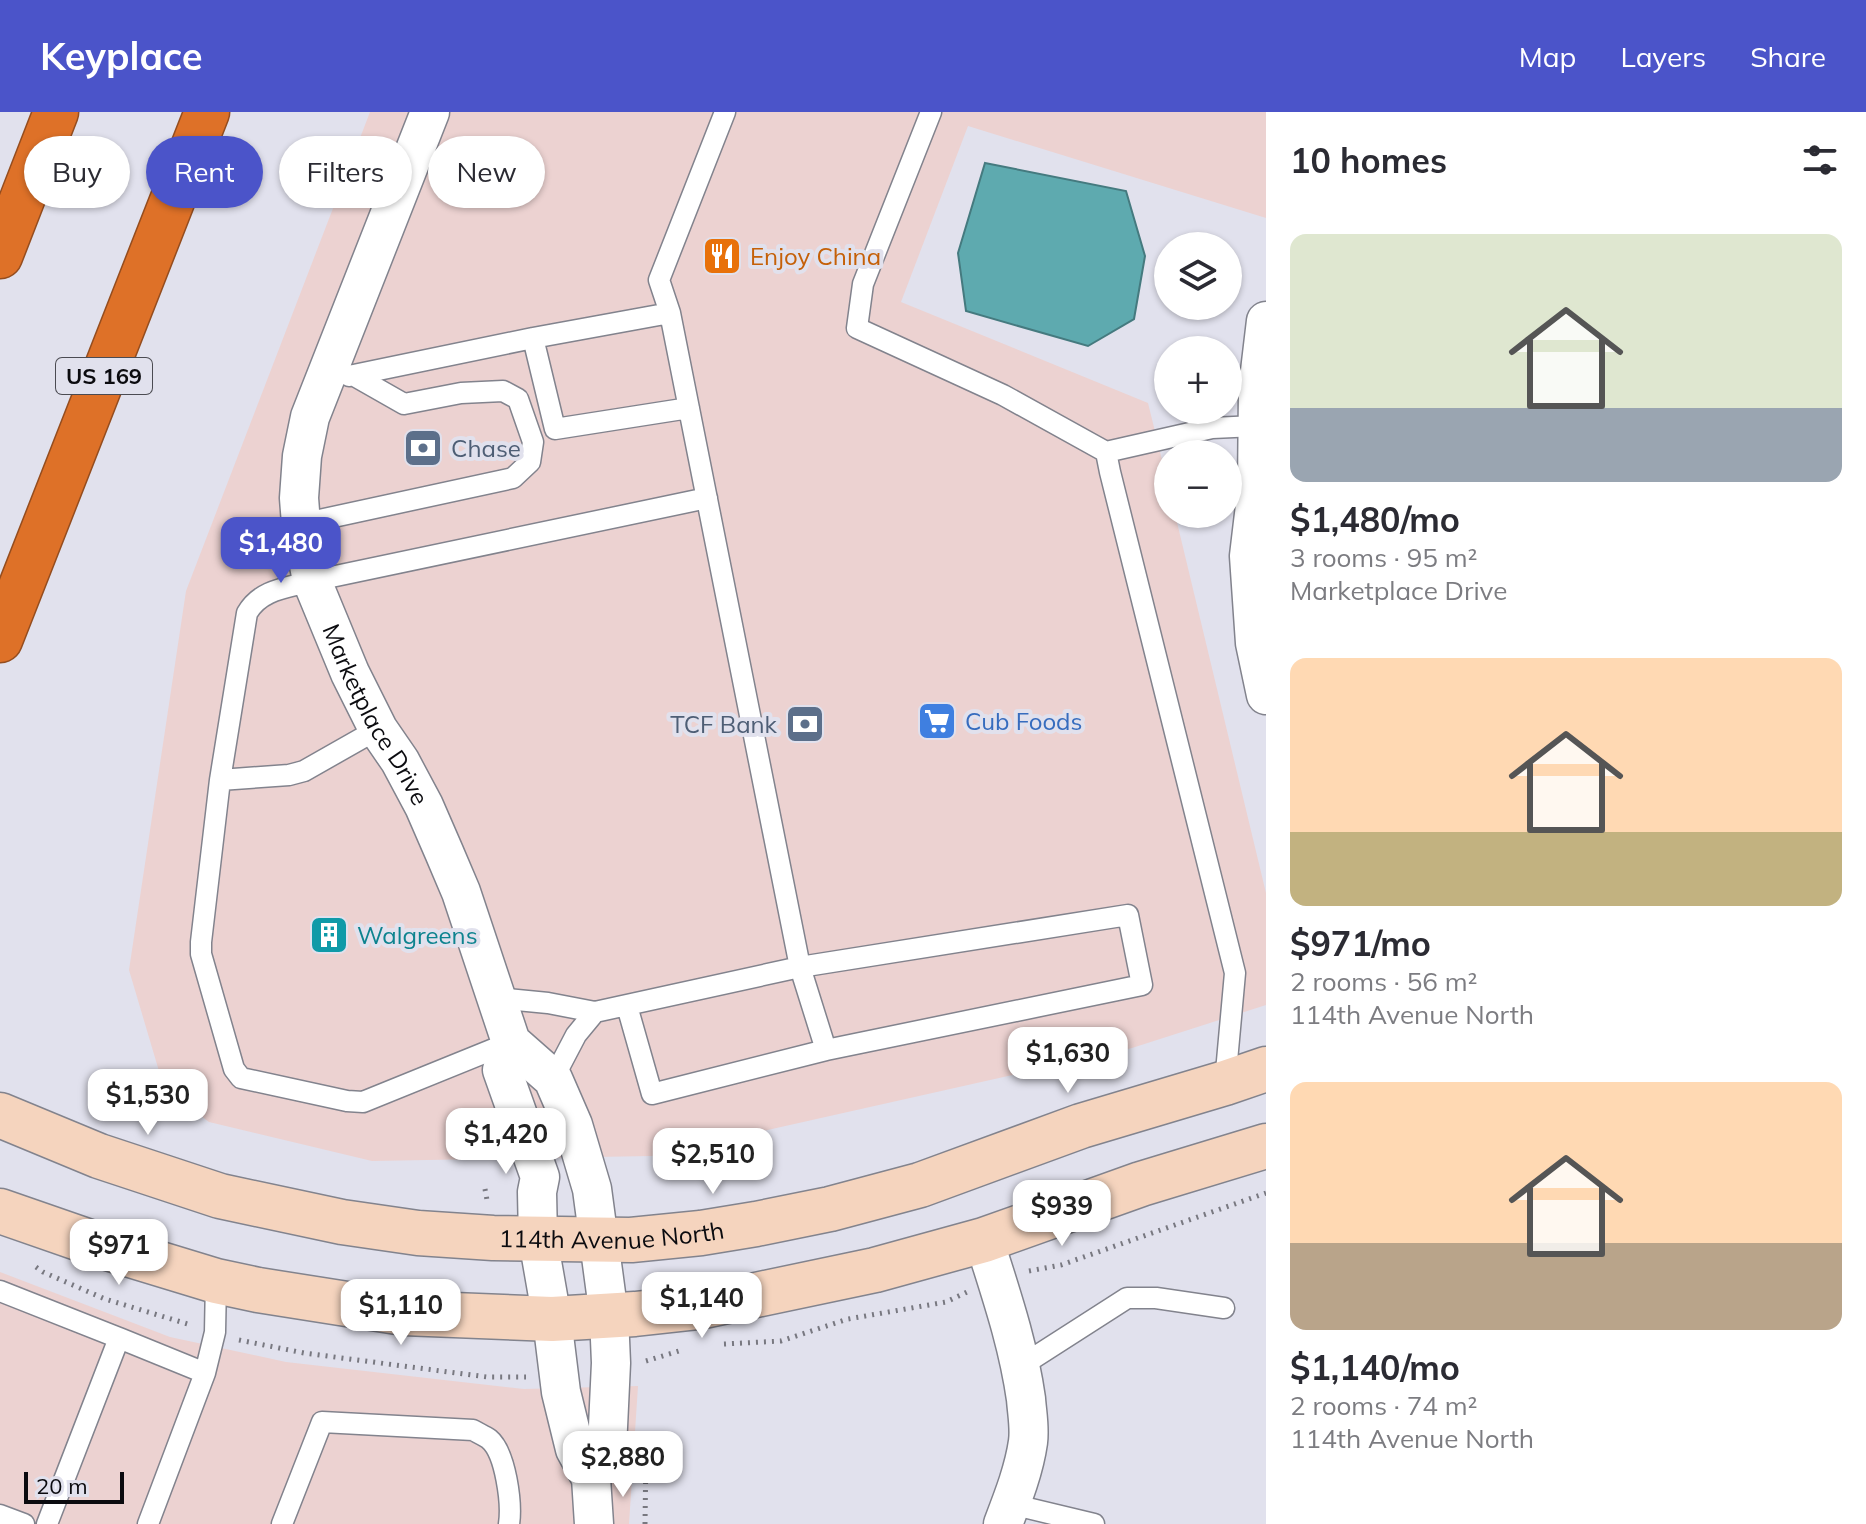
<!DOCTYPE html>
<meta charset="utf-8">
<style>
body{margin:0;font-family:Mulish,sans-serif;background:#f7f7f7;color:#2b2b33;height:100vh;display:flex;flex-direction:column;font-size:30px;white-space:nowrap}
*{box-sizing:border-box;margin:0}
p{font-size:26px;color:#7c7c81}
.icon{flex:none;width:44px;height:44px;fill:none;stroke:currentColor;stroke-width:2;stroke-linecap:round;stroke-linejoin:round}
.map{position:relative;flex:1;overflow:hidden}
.drawer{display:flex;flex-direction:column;background:#fff;width:600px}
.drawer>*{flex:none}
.hud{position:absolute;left:24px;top:24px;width:760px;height:72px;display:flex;gap:16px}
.fabs{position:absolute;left:1154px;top:120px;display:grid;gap:16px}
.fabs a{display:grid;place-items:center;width:88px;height:88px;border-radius:50%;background:#fff;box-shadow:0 2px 6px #0004;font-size:40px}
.scale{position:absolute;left:24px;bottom:20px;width:100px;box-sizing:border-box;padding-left:8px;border:4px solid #0b0b0f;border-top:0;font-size:22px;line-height:28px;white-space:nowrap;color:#0b0b0f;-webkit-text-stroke:6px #e1e1ed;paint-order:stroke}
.price{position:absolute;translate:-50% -68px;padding:0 18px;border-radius:16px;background:#fff;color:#222;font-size:26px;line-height:52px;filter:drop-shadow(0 2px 4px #0008)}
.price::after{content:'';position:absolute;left:50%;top:48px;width:24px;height:18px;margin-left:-12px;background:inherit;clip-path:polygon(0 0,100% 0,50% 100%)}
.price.active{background:#4b54c9;color:#fff}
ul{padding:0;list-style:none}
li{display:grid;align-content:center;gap:16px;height:424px;padding:0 24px}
li span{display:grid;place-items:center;height:248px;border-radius:16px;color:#555}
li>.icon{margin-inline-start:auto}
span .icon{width:144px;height:144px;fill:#fffc;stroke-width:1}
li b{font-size:34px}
h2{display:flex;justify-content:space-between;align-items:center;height:96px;padding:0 24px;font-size:34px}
.tag{padding:0 28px;border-radius:36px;background:#fff;box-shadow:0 2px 6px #0004;font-size:28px;line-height:72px}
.tag.active{background:#4b54c9;color:#fff}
header{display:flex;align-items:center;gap:48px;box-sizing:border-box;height:112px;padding:0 40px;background:#4b54c9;color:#fff}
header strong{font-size:38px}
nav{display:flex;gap:44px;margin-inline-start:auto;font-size:28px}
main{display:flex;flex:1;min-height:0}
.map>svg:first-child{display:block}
.commercial{fill:#ecd2d1}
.water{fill:#5eaaaf;stroke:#457a7f;stroke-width:2}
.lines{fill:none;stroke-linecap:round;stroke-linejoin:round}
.lane-casing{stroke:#82838d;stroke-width:23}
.street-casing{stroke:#82838d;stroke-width:41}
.secondary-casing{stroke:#82838d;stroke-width:47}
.highway-casing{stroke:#944d1f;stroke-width:47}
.path{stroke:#787880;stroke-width:5;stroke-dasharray:2 6;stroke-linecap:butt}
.lane{stroke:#fff;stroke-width:20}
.street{stroke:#fff;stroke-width:38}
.secondary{stroke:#f5d4be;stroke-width:44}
.highway{stroke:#de7128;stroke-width:44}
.labels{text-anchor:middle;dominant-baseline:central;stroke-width:8;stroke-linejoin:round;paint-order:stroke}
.shield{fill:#e1e1ed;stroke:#4b4b52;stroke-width:2}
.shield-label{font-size:22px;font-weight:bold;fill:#0b0b0f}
.food-label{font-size:24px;fill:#c56008;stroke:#e1e1ed;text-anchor:start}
.service-label{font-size:24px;fill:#4e5e75;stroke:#e1e1ed;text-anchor:start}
.street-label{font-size:24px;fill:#0b0b0f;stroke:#e1e1ed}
.shop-label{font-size:24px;fill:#366cbe;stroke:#e1e1ed;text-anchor:start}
.culture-label{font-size:24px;fill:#0d838f;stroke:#e1e1ed;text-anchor:start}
</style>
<header>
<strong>Keyplace</strong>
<nav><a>Map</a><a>Layers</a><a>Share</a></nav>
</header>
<main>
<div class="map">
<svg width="1266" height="1412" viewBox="0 0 1266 1412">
<rect width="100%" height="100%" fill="#e1e1ed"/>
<path class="commercial" d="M 370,0 L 1266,0 L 1266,106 L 968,14 L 901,190 L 1148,291 L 1168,372 L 1168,402 L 1175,402 L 1266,781 L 1266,893 L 1132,936 L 652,1044 L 372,1049 L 209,1010 L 164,976 L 129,858 L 186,479 Z
M 0,1160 L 170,1225 L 286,1250 L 524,1277 L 638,1274 L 629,1412 L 0,1412 Z"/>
<path class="water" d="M 985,51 L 1126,79 L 1145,144 L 1134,207 L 1088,234 L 966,199 L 958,141 Z"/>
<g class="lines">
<defs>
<path id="lane" d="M 931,0 L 863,172 L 857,216 L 1003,283 L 1106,340 L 1212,316 L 1256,314
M 533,226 L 555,317 L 689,296
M 349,264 L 533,226 L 670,201
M 1106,340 L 1110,360 L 1235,861 L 1225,971
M 301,412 L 513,366 L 530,350 L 533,330 L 518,287 L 503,279 L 461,281 L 404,292 L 353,263
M 220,668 L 289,663 L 304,659 L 378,617
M 496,886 L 548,891 L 595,900 L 576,923 L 553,967
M 627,894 L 652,982 L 826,938 L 800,855 L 670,201 L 659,168 L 725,0
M 595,900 L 800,855 L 1128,803 L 1142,873 L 826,938
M 511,930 L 363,990 L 347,989 L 241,966 L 234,957 L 201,842 L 201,830 L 220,668 L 247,501 C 261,477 287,476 312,469 L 707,386
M 0,1179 L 119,1226
M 1021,1254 L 1127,1186 L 1156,1186 L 1224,1196
M 1011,1392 L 1094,1412
M 0,1403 L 24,1412
M 47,1412 L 119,1226 L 205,1261
M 148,1412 L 205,1261 L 215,1220 L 216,1169
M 282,1412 L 322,1310 L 473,1318 C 478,1321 485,1324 489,1327 C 506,1341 512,1392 509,1412"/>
<g id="street">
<path id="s1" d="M 430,0 L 310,305 L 302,344 L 299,386 L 301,412 L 312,469 L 350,561 L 378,617 L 400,649 L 424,694 L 444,740 L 461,780 L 511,930 L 553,967 L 573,1013 L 592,1077 L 609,1204 L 611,1251 L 607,1336 L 591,1366"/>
<path d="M 1266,209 L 1258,276 L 1257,377 L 1249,444 L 1255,531 L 1266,583"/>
<path d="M 511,930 L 502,958 L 540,1065 L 537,1080 L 538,1127 L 552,1207 L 561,1280 L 575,1337 L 591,1366 L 594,1412"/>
<path d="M 984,1128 C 1001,1182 1018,1231 1026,1287 C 1027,1301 1030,1316 1028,1330 C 1024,1358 1013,1386 1003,1412"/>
</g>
<g id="secondary">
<path id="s2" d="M 0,1003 L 99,1044 L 220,1084 L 342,1110 L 418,1121 L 493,1126 L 631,1128 L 701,1121 L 756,1112 L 830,1097 L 920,1073 L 1081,1014 L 1225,971 L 1266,957"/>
<path d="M 0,1099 L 101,1134 L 216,1169 L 258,1178 L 404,1201 L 552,1207 L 635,1202 L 699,1195 L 875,1158 L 984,1128 L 1141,1072 L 1266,1034"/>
</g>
<path id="highway" d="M 0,144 L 56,0
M 0,528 L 207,0"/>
</defs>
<use href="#lane" class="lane-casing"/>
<use href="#street" class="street-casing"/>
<use href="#secondary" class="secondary-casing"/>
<use href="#highway" class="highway-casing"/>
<path class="path" d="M 485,1077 L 487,1088
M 36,1155 L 43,1160 L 105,1187 L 191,1213
M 1029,1159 L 1061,1153 L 1266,1081
M 239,1228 L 304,1241 L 487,1265 L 526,1265
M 724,1232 L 781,1229 L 848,1207 L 946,1190 L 967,1180
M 646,1249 L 679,1239
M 645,1412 L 646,1338"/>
<use href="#lane" class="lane"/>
<use href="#street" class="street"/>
<use href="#secondary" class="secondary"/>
<use href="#highway" class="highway"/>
</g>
<defs>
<symbol id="restaurant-square" viewBox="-11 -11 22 22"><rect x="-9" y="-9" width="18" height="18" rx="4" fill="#e8710a" stroke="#e1e1ed"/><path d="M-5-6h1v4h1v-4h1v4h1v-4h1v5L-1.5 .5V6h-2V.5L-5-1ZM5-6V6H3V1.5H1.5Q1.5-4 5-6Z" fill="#fff"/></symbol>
<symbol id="bank-square" viewBox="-11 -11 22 22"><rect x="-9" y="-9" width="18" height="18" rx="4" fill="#5c6f8a" stroke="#e1e1ed"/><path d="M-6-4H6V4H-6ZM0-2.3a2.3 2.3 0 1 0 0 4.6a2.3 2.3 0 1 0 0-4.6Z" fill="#fff"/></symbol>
<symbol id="supermarket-square" viewBox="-11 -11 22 22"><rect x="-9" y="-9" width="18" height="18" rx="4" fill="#3f7fe0" stroke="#e1e1ed"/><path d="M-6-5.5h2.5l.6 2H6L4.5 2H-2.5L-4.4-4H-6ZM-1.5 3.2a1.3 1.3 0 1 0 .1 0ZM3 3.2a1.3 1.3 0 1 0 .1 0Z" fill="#fff"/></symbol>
<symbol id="building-square" viewBox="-11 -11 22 22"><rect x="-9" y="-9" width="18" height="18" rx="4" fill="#0f9aa8" stroke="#e1e1ed"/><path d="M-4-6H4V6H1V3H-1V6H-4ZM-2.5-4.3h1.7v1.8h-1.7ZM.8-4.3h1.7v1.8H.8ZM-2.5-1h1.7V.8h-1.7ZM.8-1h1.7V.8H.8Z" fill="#fff"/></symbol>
</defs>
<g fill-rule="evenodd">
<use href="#restaurant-square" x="700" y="122" width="44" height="44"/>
<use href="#bank-square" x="401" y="314" width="44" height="44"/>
<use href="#supermarket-square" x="915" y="587" width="44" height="44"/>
<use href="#bank-square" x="783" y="590" width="44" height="44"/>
<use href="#building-square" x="307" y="801" width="44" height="44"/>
</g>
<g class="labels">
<rect class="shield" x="56" y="246" width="96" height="36" rx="6"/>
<g class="shield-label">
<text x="104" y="264">US 169</text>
</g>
<g class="food-label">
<text x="750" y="144">Enjoy China</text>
</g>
<g class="service-label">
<text x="451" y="336">Chase</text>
<text x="777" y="612" text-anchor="end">TCF Bank</text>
</g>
<g class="street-label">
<text stroke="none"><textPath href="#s1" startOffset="642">Marketplace Drive</textPath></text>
<text stroke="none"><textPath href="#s2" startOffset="630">114th Avenue North</textPath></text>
</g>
<g class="shop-label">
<text x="965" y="609">Cub Foods</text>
</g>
<g class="culture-label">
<text x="357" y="823">Walgreens</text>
</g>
</g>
</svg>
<div class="fabs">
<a><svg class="icon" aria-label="layers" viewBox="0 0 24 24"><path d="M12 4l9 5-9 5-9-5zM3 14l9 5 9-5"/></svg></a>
<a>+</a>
<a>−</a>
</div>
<div class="scale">20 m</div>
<b class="price active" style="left:281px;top:473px">$1,480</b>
<b class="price" style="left:1068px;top:983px">$1,630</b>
<b class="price" style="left:148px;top:1025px">$1,530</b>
<b class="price" style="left:506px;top:1064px">$1,420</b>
<b class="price" style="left:713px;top:1084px">$2,510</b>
<b class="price" style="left:1062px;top:1136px">$939</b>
<b class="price" style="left:119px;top:1175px">$971</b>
<b class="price" style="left:702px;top:1228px">$1,140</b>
<b class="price" style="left:401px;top:1235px">$1,110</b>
<b class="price" style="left:623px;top:1387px">$2,880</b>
<div class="hud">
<a class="tag">Buy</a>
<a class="tag active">Rent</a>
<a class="tag">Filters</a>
<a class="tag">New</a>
</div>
</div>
<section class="drawer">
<h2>10 homes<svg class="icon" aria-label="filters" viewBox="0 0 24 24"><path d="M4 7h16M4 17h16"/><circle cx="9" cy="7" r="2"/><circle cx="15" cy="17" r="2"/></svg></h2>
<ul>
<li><span style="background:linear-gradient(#dfe7d0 70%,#9aa5b1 0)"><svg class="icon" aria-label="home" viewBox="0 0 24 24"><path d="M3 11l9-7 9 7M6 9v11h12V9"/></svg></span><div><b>$1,480/mo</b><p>3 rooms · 95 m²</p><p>Marketplace Drive</p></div></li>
<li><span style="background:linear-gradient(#ffd9b3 70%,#c2b280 0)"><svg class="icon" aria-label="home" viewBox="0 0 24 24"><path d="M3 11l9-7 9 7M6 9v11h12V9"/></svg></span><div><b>$971/mo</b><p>2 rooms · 56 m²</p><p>114th Avenue North</p></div></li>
<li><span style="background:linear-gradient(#ffd9b3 65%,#b9a48a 0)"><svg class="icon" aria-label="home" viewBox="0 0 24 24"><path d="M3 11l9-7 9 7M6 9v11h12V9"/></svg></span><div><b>$1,140/mo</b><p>2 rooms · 74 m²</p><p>114th Avenue North</p></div></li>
</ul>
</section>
</main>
